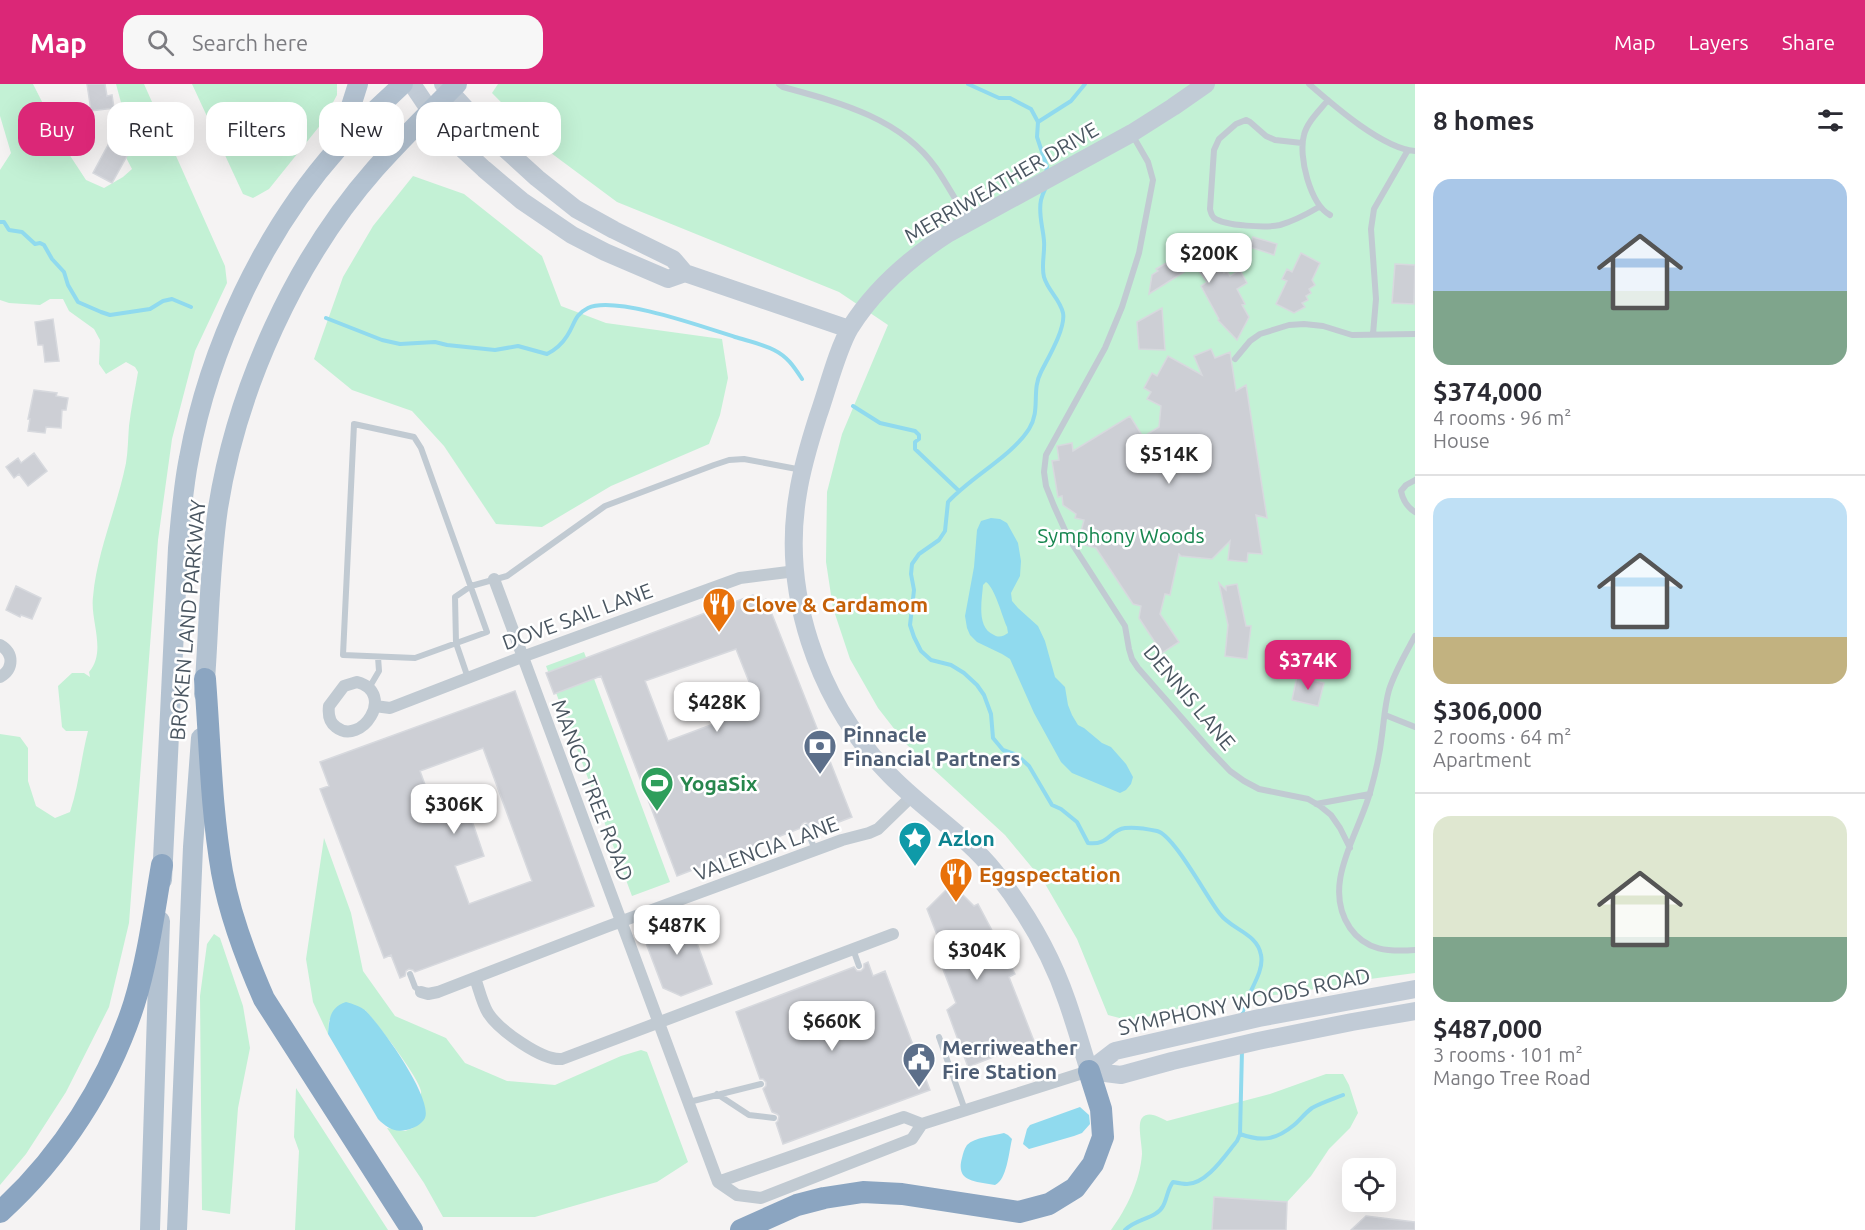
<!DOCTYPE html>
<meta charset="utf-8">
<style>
body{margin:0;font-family:Ubuntu,sans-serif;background:#f7f7f7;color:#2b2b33;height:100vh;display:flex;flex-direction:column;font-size:22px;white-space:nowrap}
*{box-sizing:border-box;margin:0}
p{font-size:20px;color:#7c7c81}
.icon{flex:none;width:33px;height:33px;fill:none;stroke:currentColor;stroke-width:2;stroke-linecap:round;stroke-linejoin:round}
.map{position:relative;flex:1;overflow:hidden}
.drawer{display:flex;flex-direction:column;background:#fff;width:450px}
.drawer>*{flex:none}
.guide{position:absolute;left:18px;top:18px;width:570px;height:54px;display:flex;gap:12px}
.fabs{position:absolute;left:1342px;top:1074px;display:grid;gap:12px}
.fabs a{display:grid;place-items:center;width:54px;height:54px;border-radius:12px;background:#fff;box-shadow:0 6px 24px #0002;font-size:30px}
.price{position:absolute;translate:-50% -51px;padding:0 14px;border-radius:12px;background:#fff;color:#222;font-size:20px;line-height:39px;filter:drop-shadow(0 2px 3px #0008)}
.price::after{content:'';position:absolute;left:50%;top:36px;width:18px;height:14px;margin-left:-9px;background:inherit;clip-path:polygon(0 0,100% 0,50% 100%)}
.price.selected{background:#db2777;color:#fff}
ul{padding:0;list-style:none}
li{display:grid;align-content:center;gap:12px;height:318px;padding:0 18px}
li+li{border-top:2px solid #e1e1e2}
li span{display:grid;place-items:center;height:186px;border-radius:18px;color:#555}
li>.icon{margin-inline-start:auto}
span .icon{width:108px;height:108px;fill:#fffc;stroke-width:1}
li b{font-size:26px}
h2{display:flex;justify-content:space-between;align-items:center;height:72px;padding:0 18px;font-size:26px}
.tag{padding:0 21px;border-radius:18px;background:#fff;box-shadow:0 6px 24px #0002;font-size:21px;line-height:54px}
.tag.selected{background:#db2777;color:#fff}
header{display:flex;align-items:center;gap:36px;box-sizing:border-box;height:84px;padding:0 30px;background:#db2777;color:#fff}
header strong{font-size:28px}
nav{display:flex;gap:33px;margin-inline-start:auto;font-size:21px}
.search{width:420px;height:54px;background:#f7f7f7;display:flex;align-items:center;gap:15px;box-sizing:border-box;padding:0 21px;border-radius:18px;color:#7c7c81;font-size:22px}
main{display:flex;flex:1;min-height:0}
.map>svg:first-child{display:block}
.green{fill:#c3f1d5}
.water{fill:#90daee;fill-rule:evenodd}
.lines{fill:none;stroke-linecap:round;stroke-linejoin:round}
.stream{stroke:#90daee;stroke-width:4}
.building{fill:#cdcfd5;stroke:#d7d9de;stroke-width:1.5;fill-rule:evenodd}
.lane{stroke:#c1cad2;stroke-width:6}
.street{stroke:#c1cad2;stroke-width:12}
.secondary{stroke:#c1cbd6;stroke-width:18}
.primary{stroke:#b3c2d1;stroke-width:20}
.highway{stroke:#8ba5c1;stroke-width:22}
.labels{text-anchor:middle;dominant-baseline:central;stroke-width:5;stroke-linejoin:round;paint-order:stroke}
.street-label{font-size:21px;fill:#4a5661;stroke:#fff}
.park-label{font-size:21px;fill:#17864f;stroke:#fff}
.food-label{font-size:21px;font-weight:bold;fill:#c56008;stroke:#fff;text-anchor:start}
.service-label{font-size:21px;font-weight:bold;fill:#4e5e75;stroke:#fff;text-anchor:start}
.leisure-label{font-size:21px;font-weight:bold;fill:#27864d;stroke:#fff;text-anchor:start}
.culture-label{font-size:21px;font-weight:bold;fill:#0d838f;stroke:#fff;text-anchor:start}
</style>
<header>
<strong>Map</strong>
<div class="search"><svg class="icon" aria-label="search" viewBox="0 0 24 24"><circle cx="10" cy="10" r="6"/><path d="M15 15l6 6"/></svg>Search here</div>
<nav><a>Map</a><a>Layers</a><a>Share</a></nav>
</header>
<main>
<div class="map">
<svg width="1415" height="1146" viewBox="0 0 1415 1146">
<rect width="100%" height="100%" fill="#f5f3f3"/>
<path class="green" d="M 0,0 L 33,0 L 67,67 L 86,96 L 104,104 L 123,93 L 132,85 L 119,60 L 109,55 L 111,37 L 123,26 L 116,0 L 144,0 L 225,182 L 227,199 L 195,267 L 172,355 L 158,456 L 129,839 L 109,923 L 66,1008 L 26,1070 L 0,1101 L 0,650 L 20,653 L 28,664 L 28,697 L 36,722 L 55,734 L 70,728 C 79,701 81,674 88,647 L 66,647 L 62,643 L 58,602 L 72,589 L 84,589 L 90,593 L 89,588 C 107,567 90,537 93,513 C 97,467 117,424 126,379 C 128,367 128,354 129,342 C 131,324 135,306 138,288 L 135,283 L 126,278 L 106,290 L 99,280 L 100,256 L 94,245 L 69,227 L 63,215 L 50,215 L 40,221 L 9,219 L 0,216 L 0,86 L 11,69 L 0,32 Z
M 192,0 L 337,0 L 337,11 L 322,39 L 269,105 L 253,114 L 243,110 Z
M 498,0 L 1415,0 L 1415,889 L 1370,895 L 1287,910 L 1212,916 L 1131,937 L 1108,931 L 1077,855 L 1044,798 L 1005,751 L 906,660 L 878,624 L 850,575 L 833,524 L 826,478 L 827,408 L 842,350 L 888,241 L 839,208 L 617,118 L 551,69 L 492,9 Z
M 413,92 L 464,110 L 542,172 L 561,222 L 606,239 L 722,255 L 728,294 L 720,331 L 709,360 L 611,402 L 542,443 L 496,440 L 444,362 L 412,327 L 352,306 L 314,275 L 343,193 L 373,142 Z
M 584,568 L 670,798 L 632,812 L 546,582 Z
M 324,754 L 351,829 L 363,887 L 395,932 L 446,954 L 465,979 L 507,997 L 555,1001 L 621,972 L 641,966 L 647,968 L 688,1078 L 657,1098 L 535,1133 L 443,1133 L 424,1099 L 387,1044 L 405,1047 L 413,1044 C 415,1035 422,1015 421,1007 C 418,992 376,938 365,926 L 329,936 L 328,950 L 313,918 L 306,875 Z
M 214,850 L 220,854 L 243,922 L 250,964 L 238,1024 L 230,1130 L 202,1126 L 200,912 L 207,860 Z
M 1326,990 L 1343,990 L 1349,1001 L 1358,1029 L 1350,1044 L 1329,1065 L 1311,1092 L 1287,1118 L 1215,1113 L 1212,1146 L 1111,1146 C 1127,1124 1140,1097 1142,1070 C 1142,1060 1137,1040 1142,1034 C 1149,1026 1160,1034 1167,1037 L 1270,1010 Z
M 296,1004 L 388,1146 L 295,1146 L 299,1067 L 294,1053 Z"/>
<path class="water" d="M 991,434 L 1000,435 L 1007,439 L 1018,459 L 1021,477 L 1020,492 L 1011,509 L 1012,517 L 1018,524 L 1038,542 L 1045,557 L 1055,593 L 1065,603 L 1068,621 L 1072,631 L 1078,641 L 1084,644 L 1102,659 L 1111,663 L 1126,680 L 1133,693 L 1131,700 L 1126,706 L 1120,709 L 1072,689 L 1061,678 L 1034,629 L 1010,575 L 1002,570 L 977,558 L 970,551 L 967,544 L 965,532 L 974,483 L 977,446 L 981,437 ZM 986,498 C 995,504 1002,532 1007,543 L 1008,549 C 1004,552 999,554 994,551 C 976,544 982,516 983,501 Z
M 346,918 C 353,920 360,922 366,927 C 381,942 433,1014 425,1034 C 422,1040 413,1045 406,1046 C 394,1049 386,1043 378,1035 L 328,950 C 329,935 330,923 346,918 Z
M 1080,1023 L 1089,1031 L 1090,1040 L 1082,1049 L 1074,1052 L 1029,1065 L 1023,1060 L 1027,1045 L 1030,1041 Z
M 1004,1049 L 1008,1051 L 1012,1055 C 1009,1067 1007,1096 995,1101 C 977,1097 955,1099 962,1074 C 963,1070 964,1065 967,1061 C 975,1053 993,1052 1004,1049 Z"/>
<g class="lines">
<path class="stream" d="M 968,0 L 999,14 L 1010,14 L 1031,25 L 1038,38 L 1037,53 L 1047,83 L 1046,90
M 1038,38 L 1071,17 L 1085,0
M 1046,103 C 1044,107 1042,112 1041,116 C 1038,130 1043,143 1044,157 C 1045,169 1041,182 1044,193 C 1048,207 1060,215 1063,229 C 1066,244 1048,274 1041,288 C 1031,307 1041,326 1029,345 C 1011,373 972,392 948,418 L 945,447 L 939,456 L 919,470 L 912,480 L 911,490 L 914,506 L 910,541 L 914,553 L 921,567 L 931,576 L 951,581 L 964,589 L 977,601 L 984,611 L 991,630 L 993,654 L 1003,666 L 1017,671 L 1029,682 L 1052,721 L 1061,725 L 1077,738 L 1088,759 C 1109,762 1109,746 1125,744 C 1133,743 1148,745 1157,747 C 1174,751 1207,814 1220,830 C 1232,846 1257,849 1261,871 C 1265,890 1244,912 1242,932
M 0,138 L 4,138 L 9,146 L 22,148 L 35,160 L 40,159 L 44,161 L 52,175 L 64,188 L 68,201 L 78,218 L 101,228 L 110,231 L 150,225 L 163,217 L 172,215 L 191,223
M 326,234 L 382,256 L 400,260 L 435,258 L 447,261 L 495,266 L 518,262 L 547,270 C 555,266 562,260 567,252 C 575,240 574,231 588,224 C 615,211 706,244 735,253 C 748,257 762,260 774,266 C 788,273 794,283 802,295
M 853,322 L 880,339 L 915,347 L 919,351 L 919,355 L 915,358 L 915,365 L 958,406
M 1240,1050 C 1262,1058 1276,1056 1294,1041 C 1300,1036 1305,1029 1312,1024 C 1321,1019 1333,1015 1343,1011
M 1125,1146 C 1134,1137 1145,1136 1155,1130 C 1168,1123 1165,1108 1173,1098 C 1178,1099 1183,1100 1187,1100 C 1207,1100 1226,1070 1237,1057 L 1240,1050 L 1242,966"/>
</g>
<path class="building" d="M 87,0 L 105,0 L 107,12 L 112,11 L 114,24 L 91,27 Z
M 108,61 L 127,72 L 112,99 L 93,89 Z
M 1253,153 L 1277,160 L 1274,171 L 1250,163 Z
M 1205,158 L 1211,167 L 1215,165 L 1224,189 L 1227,187 L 1230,192 L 1240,186 L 1247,199 L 1237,205 L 1245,220 L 1242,221 L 1249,233 L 1237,256 L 1218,236 L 1219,235 L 1201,202 L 1207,198 L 1195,181 L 1149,210 L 1152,191 L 1158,187 L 1156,185 L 1175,174 L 1177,164 Z
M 1301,169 L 1320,179 L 1312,196 L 1315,201 L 1309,205 L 1311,209 L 1306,212 L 1308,216 L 1302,219 L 1305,223 L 1294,229 L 1276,220 L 1287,197 L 1282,195 L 1287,185 L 1292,188 Z
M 1395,180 L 1415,181 L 1414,220 L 1392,219 Z
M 1162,224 L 1165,266 L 1139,265 L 1137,238 Z
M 53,235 L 59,277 L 45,278 L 43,261 L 38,261 L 35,238 Z
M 1211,265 L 1215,274 L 1230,268 L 1236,307 L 1246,301 L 1267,434 L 1256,431 L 1262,470 L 1248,469 L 1247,478 L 1228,476 L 1230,457 L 1212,475 L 1181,472 L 1179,470 L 1170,511 L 1165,510 L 1160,530 L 1179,558 L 1162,569 L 1139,534 L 1141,522 L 1133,520 L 1096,464 L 1078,459 L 1084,436 L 1075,434 L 1076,430 L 1063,421 L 1062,412 L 1058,413 L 1052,377 L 1059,376 L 1057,362 L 1072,359 L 1073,367 L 1130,332 L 1143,353 L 1159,343 L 1161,322 L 1147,315 L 1151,308 L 1144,304 L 1152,289 L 1157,292 L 1168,272 L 1202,291 L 1194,272 Z
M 34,306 L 57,309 L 56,312 L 68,314 L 66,326 L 62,326 L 61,344 L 46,343 L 45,349 L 28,347 L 30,335 L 28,335 Z
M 34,369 L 47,387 L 28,402 L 19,390 L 14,394 L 6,383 L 18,374 L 21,379 Z
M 1219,499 L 1226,506 L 1226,502 L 1237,500 L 1246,542 L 1251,542 L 1247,575 L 1225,572 L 1228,541 Z
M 16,502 L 41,514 L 32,535 L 21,531 L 20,533 L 6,526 Z
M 753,511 L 756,520 L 766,515 L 852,733 L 818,746 L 815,739 L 811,741 L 805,738 L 802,740 L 801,744 L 677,792 L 601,592 L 554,610 L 546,589 ZM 736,565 L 759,623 L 668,657 L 645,597 Z
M 1297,592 L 1324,599 L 1318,622 L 1292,616 Z
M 515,607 L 594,822 L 415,888 L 413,886 L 409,885 L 406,887 L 405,892 L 400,894 L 391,871 L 384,874 L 320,705 L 329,702 L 320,678 ZM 483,664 L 532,797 L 469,820 L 455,782 L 484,772 L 469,728 L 439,739 L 420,687 Z
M 952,800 L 974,822 L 978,820 L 1015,890 L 1009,893 L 1034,957 L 968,983 L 947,926 L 956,919 L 938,872 L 944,869 L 927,825 Z
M 686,829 L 712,900 L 681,912 L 663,904 L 641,846 Z
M 868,878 L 873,892 L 885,887 L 930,1006 L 783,1060 L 776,1039 L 778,1037 L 779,1032 L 777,1030 L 772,1028 L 763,1005 L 766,1002 L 766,998 L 763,995 L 760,995 L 736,928 L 854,883 L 857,887 L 861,887 L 864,884 L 864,880 Z
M 1214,1113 L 1287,1118 L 1286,1146 L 1212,1146 Z
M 1366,1132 L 1415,1138 L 1415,1146 L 1351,1146 Z"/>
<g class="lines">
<path class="lane" d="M 779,0 L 783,3 C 838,18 901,34 936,84 C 947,100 957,118 967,135
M 1309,0 C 1333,21 1383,65 1415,67
M 1328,16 C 1320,26 1307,38 1304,51 C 1298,72 1310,120 1330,131
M 1133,52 L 1148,78 L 1153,96 L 1139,169 L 1122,223 L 1105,264 L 1046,371 L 1044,388 L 1046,402 L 1054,422 L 1069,455 L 1125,542 L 1129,565 L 1132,575 L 1138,584 L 1210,666 L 1230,687 L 1244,697 L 1259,705 L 1308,715 L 1320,722 L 1331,731 L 1340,744 L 1350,764
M 1302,59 L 1275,56 L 1266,52 L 1250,38 L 1246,36 L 1236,40 L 1219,55 L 1214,66 L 1210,125 C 1211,129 1211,131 1214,134 C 1225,142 1267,144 1280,141 C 1294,137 1307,130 1319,123
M 1373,250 L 1376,215 L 1371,145 L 1374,125 L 1408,66
M 1235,275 L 1250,257 L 1260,250 L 1289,241 L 1304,240 L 1323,242 L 1352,251 L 1415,250
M 354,340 L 414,353 L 421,364 L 487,548 L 415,574 L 343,571 Z
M 1415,396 L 1406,401 L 1401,407 C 1403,417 1407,423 1415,428
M 1415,552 C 1406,569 1395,587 1389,606 C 1385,620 1384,636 1382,651 C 1380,669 1376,687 1371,705 C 1360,749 1320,800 1350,844 C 1366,867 1389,868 1415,866
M 468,594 L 456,559 L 455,513 L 471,502 L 507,492 L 605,422 L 714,381 L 729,376 L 744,375 L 802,386
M 369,604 L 379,587 L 378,573
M 1385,631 L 1415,643
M 1316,720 L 1370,710
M 806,743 L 815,766
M 853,865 L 859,882
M 410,890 L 415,903 L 421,908
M 939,953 L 965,1026
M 717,1010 L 749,1031 L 774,1034
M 689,1018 L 761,1000"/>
<path class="street" d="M 494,495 L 718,1098
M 0,561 C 14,569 14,585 0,593
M 357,598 C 397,609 361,663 336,643 C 329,638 328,630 329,622 L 344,602 Z
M 375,622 L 390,624 L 522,573 L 740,494 L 796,487
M 475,894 C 479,905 482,919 488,929 C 499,946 542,977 562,975 L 893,850
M 421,908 L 428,910 L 438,908 L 606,843 L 842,756 L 869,749 L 878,745 L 912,712
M 718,1098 L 904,1033 L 922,1040 L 1089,987
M 718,1098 L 737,1111 L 761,1114 L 912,1055 L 922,1040"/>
<path class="secondary" d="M 412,0 L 445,49 L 484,85 L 522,117 L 572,151 L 605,168 L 668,195 L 685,189
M 443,0 L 492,53 L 537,94 L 576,125 L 614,146 L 673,175 L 685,189 L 849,245
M 1089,987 C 1082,964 1075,940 1067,917 C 1051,870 1025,826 995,788 C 964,749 919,723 886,687 C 817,614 781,508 798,409 C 802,383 810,357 818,332 C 827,307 837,266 850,244 C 875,204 910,174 949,149 L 1132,49 L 1173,23 L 1206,0
M 1089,987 L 1115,967 L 1259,934 L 1415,905
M 1089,987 L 1121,991 L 1172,977 L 1258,957 L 1352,938 L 1415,927"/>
<path class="primary" d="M 339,60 L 358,0
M 204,610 C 209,548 209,485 218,424 C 237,304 295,176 375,85 C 401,56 429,28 457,0
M 162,796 L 178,464 C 181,434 183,403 189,374 C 209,264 264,147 338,64 C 358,41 381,21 403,0
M 150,1146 L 160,837
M 177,1146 L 193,763 L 201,654"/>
<path class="highway" d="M 205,595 C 210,659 211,725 222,788 C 230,832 246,874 264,915 L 412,1146
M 0,1128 C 61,1073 109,998 134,920 C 148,875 154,827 162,781
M 741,1146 L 797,1121 L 824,1114 L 863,1108 L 902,1110 L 1019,1128 L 1049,1120 L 1075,1104 L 1093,1080 L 1103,1053 L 1101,1025 L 1089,987"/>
</g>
<defs>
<symbol id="restaurant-pin" viewBox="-11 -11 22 30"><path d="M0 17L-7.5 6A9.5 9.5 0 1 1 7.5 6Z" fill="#e8710a" stroke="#fff"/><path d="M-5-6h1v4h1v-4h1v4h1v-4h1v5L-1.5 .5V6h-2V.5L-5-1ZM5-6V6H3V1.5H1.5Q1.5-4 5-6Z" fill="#fff"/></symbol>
<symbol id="bank-pin" viewBox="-11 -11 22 30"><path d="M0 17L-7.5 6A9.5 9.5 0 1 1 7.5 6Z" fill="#5c6f8a" stroke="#fff"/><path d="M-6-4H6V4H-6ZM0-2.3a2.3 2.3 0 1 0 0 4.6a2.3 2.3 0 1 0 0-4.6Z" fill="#fff"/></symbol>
<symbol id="stadium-pin" viewBox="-11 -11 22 30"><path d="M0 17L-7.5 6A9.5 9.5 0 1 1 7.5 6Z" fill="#2e9e5b" stroke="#fff"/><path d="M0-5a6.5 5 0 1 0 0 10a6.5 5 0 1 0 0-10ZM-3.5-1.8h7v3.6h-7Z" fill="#fff"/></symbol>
<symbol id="sight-pin" viewBox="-11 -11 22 30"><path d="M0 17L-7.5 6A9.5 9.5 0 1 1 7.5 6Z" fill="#0f9aa8" stroke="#fff"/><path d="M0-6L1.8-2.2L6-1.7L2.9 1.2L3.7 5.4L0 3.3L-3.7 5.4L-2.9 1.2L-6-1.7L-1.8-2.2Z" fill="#fff"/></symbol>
<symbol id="civic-pin" viewBox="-11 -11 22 30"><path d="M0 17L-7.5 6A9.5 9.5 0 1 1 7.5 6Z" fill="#5c6f8a" stroke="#fff"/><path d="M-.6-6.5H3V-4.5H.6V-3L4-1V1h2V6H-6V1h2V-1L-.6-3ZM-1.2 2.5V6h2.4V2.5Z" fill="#fff"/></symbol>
</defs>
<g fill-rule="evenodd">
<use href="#restaurant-pin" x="700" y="501" width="38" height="52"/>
<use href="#bank-pin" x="801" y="643" width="38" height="52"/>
<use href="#stadium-pin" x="638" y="680" width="38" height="52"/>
<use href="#sight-pin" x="896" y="735" width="38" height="52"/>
<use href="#restaurant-pin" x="937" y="771" width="38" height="52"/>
<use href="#civic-pin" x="900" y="956" width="38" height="52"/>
</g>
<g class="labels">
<g class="street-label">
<text transform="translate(1001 98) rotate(-30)">MERRIWEATHER DRIVE</text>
<text transform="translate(577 532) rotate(-20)">DOVE SAIL LANE</text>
<text transform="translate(187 536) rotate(-85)">BROKEN LAND PARKWAY</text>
<text transform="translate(1190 613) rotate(50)">DENNIS LANE</text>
<text transform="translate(593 706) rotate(69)">MANGO TREE ROAD</text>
<text transform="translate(766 764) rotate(-20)">VALENCIA LANE</text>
<text transform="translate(1244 917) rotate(-12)">SYMPHONY WOODS ROAD</text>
</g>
<g class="park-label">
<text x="1121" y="451">Symphony Woods</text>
</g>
<g class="food-label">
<text x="742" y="520">Clove &amp; Cardamom</text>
<text x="979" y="790">Eggspectation</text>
</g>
<g class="service-label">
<text x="843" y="650">Pinnacle<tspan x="843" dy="24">Financial Partners</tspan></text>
<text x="942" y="963">Merriweather<tspan x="942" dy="24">Fire Station</tspan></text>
</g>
<g class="leisure-label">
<text x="680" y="699">YogaSix</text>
</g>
<g class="culture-label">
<text x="938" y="754">Azlon</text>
</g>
</g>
</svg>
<div class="fabs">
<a><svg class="icon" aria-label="locate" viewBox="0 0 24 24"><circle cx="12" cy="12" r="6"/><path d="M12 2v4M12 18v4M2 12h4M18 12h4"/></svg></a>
</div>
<b class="price" style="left:1209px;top:200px">$200K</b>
<b class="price" style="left:1169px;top:401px">$514K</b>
<b class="price selected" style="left:1308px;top:607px">$374K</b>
<b class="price" style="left:717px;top:649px">$428K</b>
<b class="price" style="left:454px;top:751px">$306K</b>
<b class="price" style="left:677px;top:872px">$487K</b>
<b class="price" style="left:977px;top:897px">$304K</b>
<b class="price" style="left:832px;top:968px">$660K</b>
<div class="guide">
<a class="tag selected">Buy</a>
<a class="tag">Rent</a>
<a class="tag">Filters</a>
<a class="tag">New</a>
<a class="tag">Apartment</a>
</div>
</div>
<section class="drawer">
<h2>8 homes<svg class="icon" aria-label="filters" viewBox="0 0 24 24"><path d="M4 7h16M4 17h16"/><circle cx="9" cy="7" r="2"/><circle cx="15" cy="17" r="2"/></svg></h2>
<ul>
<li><span style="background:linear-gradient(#a9c7e8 60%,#7fa58c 0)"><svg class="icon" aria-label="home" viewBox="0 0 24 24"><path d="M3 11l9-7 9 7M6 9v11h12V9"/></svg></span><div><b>$374,000</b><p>4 rooms · 96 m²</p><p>House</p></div></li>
<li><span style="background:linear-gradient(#bfe0f5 75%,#c2b280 0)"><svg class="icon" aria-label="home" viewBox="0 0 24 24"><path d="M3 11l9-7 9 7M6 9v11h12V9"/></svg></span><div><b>$306,000</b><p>2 rooms · 64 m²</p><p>Apartment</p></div></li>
<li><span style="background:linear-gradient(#dfe7d0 65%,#7fa58c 0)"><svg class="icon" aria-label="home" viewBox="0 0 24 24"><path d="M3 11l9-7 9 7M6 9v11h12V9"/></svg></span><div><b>$487,000</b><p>3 rooms · 101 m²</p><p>Mango Tree Road</p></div></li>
</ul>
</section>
</main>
